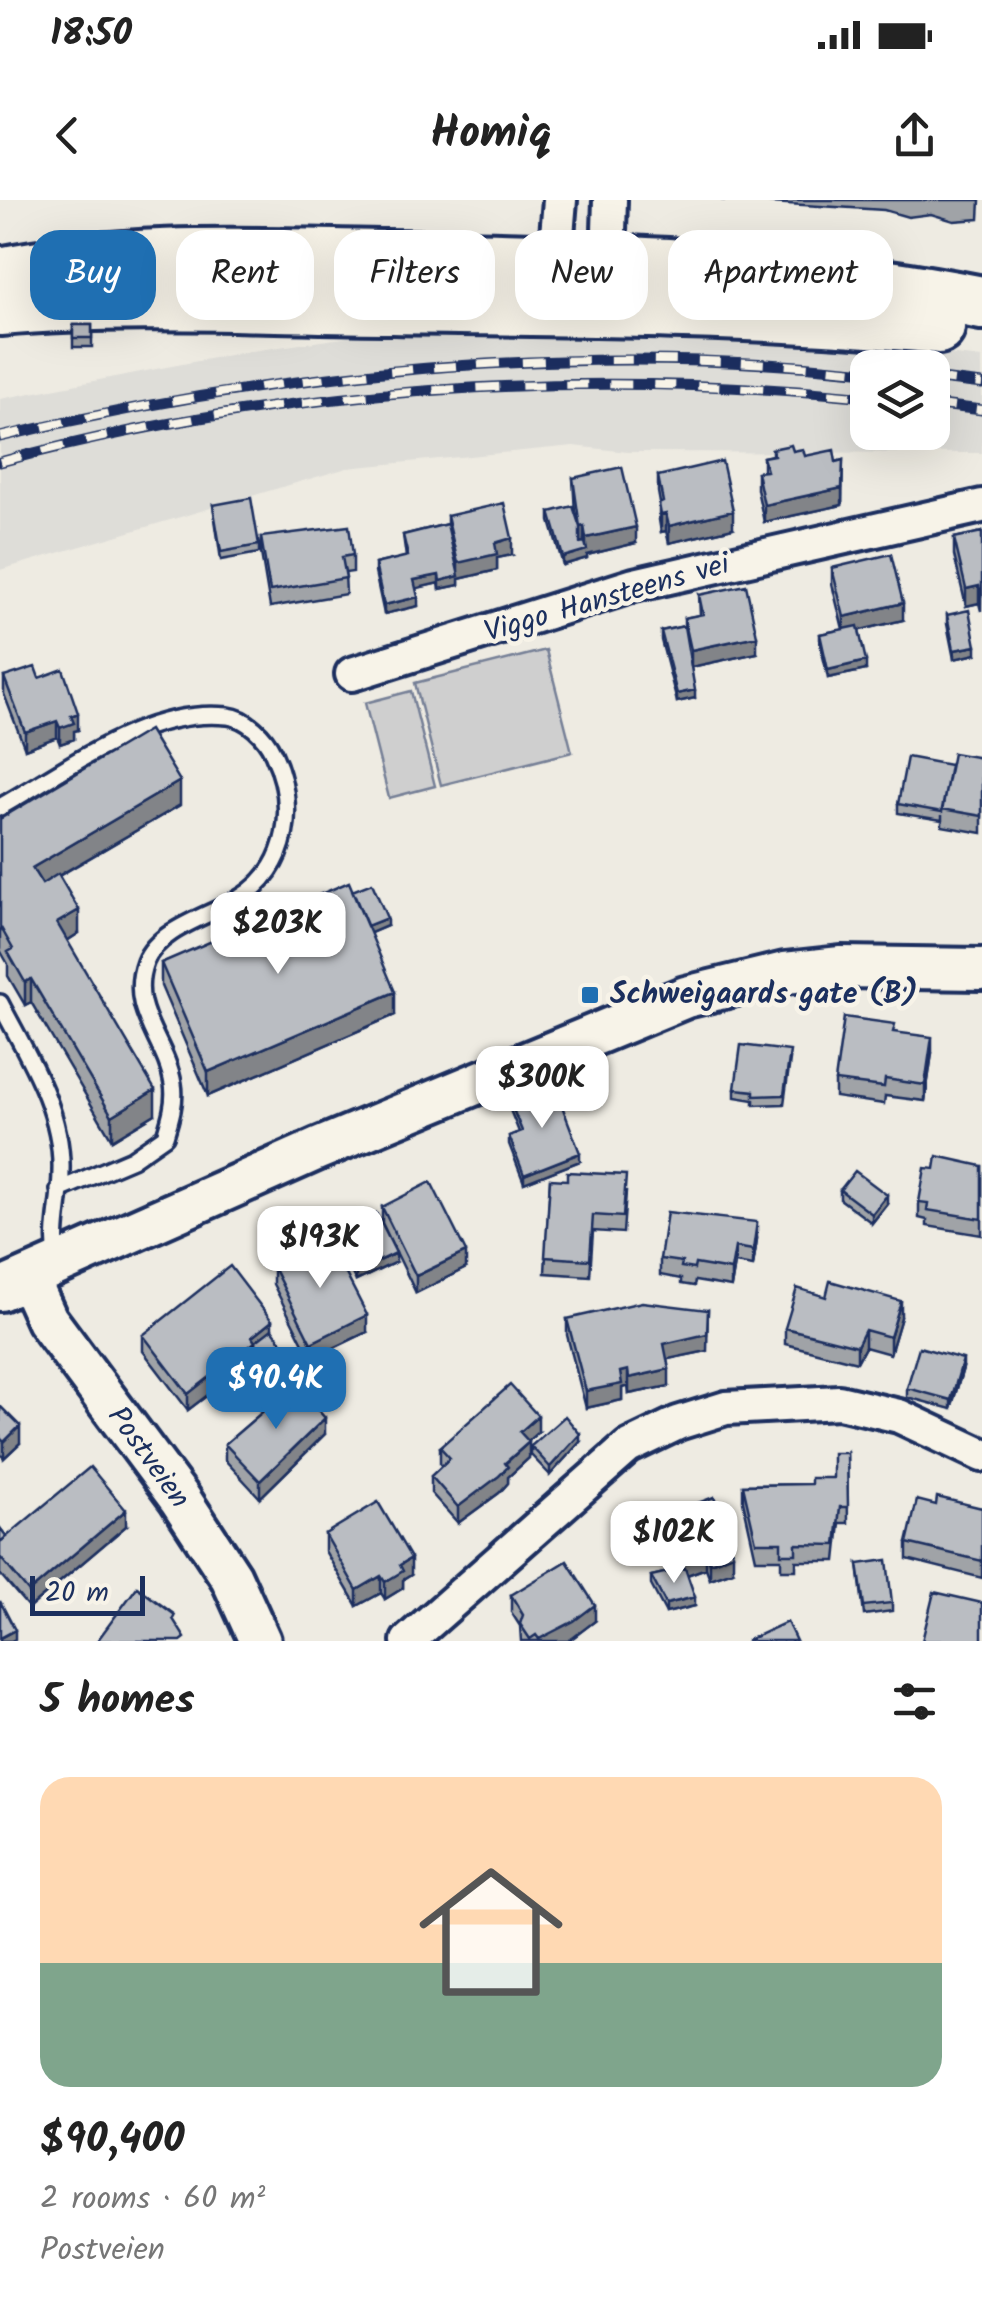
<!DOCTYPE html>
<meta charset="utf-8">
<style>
body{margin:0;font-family:Kalam,sans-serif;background:#f6f6f6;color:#222;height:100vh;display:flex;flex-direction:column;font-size:38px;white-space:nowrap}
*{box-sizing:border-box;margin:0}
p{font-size:32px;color:#767676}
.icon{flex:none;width:55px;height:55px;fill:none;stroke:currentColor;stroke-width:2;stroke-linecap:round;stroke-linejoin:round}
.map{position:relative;height:1441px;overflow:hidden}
.side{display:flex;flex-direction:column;background:#fff;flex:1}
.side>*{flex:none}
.guide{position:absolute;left:30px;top:30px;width:922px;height:90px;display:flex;gap:20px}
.tools{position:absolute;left:850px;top:150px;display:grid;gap:20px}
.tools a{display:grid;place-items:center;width:100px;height:100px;border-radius:20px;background:#fff;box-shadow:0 10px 40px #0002;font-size:50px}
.scale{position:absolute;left:30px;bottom:25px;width:115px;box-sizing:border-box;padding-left:10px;border:5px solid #1b2f5e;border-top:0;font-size:28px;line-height:35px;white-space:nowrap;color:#1b2f5e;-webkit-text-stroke:8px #f7f3e8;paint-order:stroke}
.price{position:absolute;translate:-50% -85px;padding:0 22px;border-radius:20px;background:#fff;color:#222;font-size:32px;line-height:65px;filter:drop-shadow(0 2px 5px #0008)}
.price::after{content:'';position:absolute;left:50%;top:60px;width:30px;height:22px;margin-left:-15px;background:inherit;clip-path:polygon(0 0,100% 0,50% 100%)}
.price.current{background:#1f6fb2;color:#fff}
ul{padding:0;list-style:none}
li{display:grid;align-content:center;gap:20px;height:530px;padding:0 40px}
li span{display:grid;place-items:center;height:310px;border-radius:30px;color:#555}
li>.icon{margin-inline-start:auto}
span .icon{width:180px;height:180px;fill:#fffc;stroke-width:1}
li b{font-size:42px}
h2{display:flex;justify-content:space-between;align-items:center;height:120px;padding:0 40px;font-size:42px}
.tag{padding:0 35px;border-radius:30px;background:#fff;box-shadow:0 10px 40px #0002;font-size:35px;line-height:90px}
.tag.current{background:#1f6fb2;color:#fff}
.status{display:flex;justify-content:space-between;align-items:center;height:70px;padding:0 50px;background:#fff;direction:ltr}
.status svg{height:28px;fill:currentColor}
header{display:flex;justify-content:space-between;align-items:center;height:130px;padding:0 40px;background:#fff;font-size:45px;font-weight:700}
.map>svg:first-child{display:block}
.built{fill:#deddd8;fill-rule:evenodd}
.green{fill:#cfcfcf;stroke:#757f96;stroke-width:2.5}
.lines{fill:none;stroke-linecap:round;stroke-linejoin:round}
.service-casing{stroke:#1b2f5e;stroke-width:22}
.minor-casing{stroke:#1b2f5e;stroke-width:40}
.tertiary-casing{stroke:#1b2f5e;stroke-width:48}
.primary-casing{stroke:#1b2f5e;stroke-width:60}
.service{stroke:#f7f3e8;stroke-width:15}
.minor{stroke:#f7f3e8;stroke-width:32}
.tertiary{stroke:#f7f3e8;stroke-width:40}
.primary{stroke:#f7f3e8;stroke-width:52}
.rail-casing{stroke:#1b2f5e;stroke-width:11}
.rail{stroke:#f7f3e8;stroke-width:8;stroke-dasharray:22;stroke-linecap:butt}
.wall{fill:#a0a3a7;stroke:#1b2f5e;stroke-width:2.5}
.shaded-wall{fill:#828488;stroke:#1b2f5e;stroke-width:2.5}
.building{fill:#babdc2;stroke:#1b2f5e;stroke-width:2.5}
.poi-dot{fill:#1f6fb2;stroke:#f7f3e8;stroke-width:4}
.labels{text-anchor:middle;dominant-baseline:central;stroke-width:9;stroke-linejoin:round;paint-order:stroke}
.street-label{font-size:30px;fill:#1b2f5e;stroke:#f7f3e8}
.poi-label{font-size:30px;font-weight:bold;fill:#1b2f5e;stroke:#f7f3e8;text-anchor:start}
</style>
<div class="status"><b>18:50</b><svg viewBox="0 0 49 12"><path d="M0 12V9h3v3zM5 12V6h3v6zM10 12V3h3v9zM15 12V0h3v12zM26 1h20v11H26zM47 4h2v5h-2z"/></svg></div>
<header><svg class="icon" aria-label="back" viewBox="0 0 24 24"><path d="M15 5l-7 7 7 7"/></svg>Homiq<svg class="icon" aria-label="share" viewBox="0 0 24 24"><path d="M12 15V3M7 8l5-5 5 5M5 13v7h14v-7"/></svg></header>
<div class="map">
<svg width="982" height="1441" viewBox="0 0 982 1441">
<rect width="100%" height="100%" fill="#eeebe2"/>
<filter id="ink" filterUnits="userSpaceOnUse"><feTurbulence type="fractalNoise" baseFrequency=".01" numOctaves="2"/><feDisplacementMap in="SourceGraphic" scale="20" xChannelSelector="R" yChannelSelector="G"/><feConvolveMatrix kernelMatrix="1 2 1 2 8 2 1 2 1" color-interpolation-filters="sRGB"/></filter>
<g filter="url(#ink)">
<path class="built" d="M 363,135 L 806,138 L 982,158 L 982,253 L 628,252 L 573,246 L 347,268 L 0,370 L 0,199 L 245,152 ZM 868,168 L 932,168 L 932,232 L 868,232 Z"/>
<path class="green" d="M 546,450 L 572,552 L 441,585 L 415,483 Z
M 411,491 L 435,586 L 389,598 L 365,503 Z"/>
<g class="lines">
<defs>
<path id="service" d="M 0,607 C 70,568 145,507 228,516 C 247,518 265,536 273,553 C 297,604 291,668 238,699 C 209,716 158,729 145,762 C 127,810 166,840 173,884 C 176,901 170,920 165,936 L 132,959 L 59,990
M 0,803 C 27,855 63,910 61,971 C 61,1005 51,1031 58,1064"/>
<path id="minor" d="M 560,0 L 555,59 L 562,74
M 600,76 L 608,61 L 610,0
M 352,474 L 634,385 L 982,306
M 408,1441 L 628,1247 L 678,1223 L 726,1208 L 839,1202 L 899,1216 L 982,1255"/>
<path id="tertiary" d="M 29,1080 L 47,1120 L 180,1299 L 231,1377 L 260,1441
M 0,1090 L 318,949 L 686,797 L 785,773 L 841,767 L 982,769"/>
<path id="primary" d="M 0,74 C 128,48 256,55 385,57 C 588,60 782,63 982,103
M 0,109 C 130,98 263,106 393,107 C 575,110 757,109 938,127"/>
</defs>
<use href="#service" class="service-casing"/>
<use href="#minor" class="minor-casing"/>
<use href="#tertiary" class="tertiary-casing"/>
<use href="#primary" class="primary-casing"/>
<use href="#service" class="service"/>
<use href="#minor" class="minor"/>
<use href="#tertiary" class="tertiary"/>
<use href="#primary" class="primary"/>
<defs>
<path id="rail" d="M 932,178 L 982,184
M 932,204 L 982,210
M 0,237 C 285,169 575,142 868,172
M 0,262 C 279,186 581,169 868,197"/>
</defs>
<use href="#rail" class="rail-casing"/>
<use href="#rail" class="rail"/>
</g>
<path class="wall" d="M 721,0 L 980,0 L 979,19 L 954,21 L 931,14 L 908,17 L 884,10 Z
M 73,125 L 92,125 L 92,147 L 73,147 Z
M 772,249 L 793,251 L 805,256 L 836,262 L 843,260 L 842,305 L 764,322 L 757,289 L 757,272 L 763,271 L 763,257 L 772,255 Z
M 658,276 L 733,328 L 669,343 L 666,331 L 661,332 L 659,320 L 659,304 L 660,303 L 658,292 Z
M 573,278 L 636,343 L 587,355 L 587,358 L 563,365 L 550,321 L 550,312 L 575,313 Z
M 213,305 L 259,345 L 259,353 L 221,360 Z
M 447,316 L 512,355 L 497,358 L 497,370 L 459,379 L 459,385 L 440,389 L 439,383 L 416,388 L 418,406 L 384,414 L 375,372 L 375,364 L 406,357 L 403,335 L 447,324 Z
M 982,332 L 981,411 L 979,403 L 966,406 L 954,355 L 954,338 Z
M 261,337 L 353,355 L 353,372 L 345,373 L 346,394 L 270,407 L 261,353 Z
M 832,368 L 903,420 L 859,430 L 866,470 L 828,478 L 820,443 L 820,434 L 843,429 L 832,384 Z
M 699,395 L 757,453 L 691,467 L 695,498 L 677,502 L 661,440 L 661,431 L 684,426 L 684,418 L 700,415 Z
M 947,415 L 976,454 L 954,459 L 947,424 Z
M 4,477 L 39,478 L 78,530 L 74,531 L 74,539 L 60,544 L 57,537 L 25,549 L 4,494 Z
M 982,558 L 982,633 L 942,626 L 942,615 L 942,620 L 898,613 L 898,604 Z
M 180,605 L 59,676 L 79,733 L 67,741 L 155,914 L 112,940 L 31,802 L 25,805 L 8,776 L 8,764 L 0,750 L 0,619 Z
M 352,691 L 387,726 L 370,733 L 395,815 L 208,896 L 161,786 L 161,763 Z
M 895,832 L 932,853 L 925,901 L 885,896 L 884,904 L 835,897 L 835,881 Z
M 790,860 L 784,904 L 754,905 L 754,900 L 735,897 L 735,889 Z
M 510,902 L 580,961 L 524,983 L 509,944 L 509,936 L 519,932 L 510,910 Z
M 982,966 L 982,1035 L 927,1026 L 927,1020 L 919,1018 L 919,1002 L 935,969 Z
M 550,979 L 626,992 L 623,1033 L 593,1031 L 590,1076 L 545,1073 Z
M 840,990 L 887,1004 L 872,1023 L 840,999 Z
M 382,1007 L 466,1068 L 416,1093 L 382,1023 Z
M 335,1033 L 396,1062 L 356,1081 L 335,1042 Z
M 757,1039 L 753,1066 L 735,1063 L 731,1087 L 695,1081 L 694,1086 L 681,1084 L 681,1079 L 660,1075 L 660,1059 Z
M 273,1067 L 367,1132 L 311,1159 L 273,1084 Z
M 826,1097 L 901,1117 L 890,1154 L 865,1147 L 857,1162 L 785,1144 L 785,1128 Z
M 567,1119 L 707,1151 L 667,1159 L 669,1186 L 629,1194 L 628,1186 L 622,1188 L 622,1200 L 586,1208 L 567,1135 Z
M 272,1129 L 308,1192 L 304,1195 L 325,1234 L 260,1298 L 225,1260 L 225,1244 L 266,1209 L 238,1172 L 188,1210 L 143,1151 L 143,1135 Z
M 963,1168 L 951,1209 L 907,1197 L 907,1188 Z
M 0,1206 L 20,1243 L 4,1258 L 0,1254 Z
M 538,1232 L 528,1241 L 529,1258 L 508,1277 L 508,1283 L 499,1293 L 458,1323 L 431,1293 L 431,1276 L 442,1266 L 440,1264 L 440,1247 Z
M 580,1242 L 550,1275 L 531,1255 L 531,1246 Z
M 847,1253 L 848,1323 L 840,1323 L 836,1361 L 796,1361 L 796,1370 L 781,1370 L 781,1359 L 756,1359 L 743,1301 L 743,1285 L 811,1284 L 833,1278 Z
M 936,1305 L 982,1308 L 982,1378 L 907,1359 L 907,1343 Z
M 656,1319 L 733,1371 L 710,1379 L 706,1368 L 687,1375 L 695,1406 L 666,1413 L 651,1385 L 651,1376 L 669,1372 L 656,1335 Z
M 126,1326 L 29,1408 L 0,1374 L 0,1328 L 7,1337 Z
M 325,1334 L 411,1375 L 403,1380 L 403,1388 L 385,1399 L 381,1393 L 357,1406 L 325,1351 Z
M 858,1364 L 892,1403 L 892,1411 L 864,1415 Z
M 511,1395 L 595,1421 L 568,1441 L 521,1441 L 520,1426 L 511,1412 Z"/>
<path class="shaded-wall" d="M 842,288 L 842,305 L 764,322 L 764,305 Z
M 733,311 L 733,328 L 669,343 L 669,326 Z
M 666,314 L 666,331 L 661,332 L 661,315 Z
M 584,326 L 584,342 L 580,343 L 580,327 Z
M 636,327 L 636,343 L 587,355 L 587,358 L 563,365 L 563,357 L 586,350 L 586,338 Z
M 512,338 L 512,355 L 497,358 L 497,370 L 459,379 L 459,385 L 440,389 L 440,381 L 458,376 L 458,363 L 495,343 Z
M 439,375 L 439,383 L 414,389 L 414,380 Z
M 979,386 L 979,403 L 966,406 L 966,389 Z
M 418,397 L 418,406 L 384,414 L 384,405 Z
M 903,403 L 903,420 L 844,434 L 844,417 Z
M 757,436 L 757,453 L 691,467 L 691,450 Z
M 976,446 L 976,454 L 954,459 L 954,450 Z
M 866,461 L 866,470 L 828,478 L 828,470 Z
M 695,490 L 695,498 L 677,502 L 677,494 Z
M 78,513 L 78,530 L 74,531 L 74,539 L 60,544 L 60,528 L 71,516 Z
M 57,521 L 57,537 L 25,549 L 25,532 Z
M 180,581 L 180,605 L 32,691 L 32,668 Z
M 79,710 L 79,733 L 57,747 L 57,723 Z
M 387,718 L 387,726 L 366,735 L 366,726 Z
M 31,779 L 31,802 L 25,805 L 25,782 Z
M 395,792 L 395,815 L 208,896 L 208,872 Z
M 932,837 L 932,853 L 925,901 L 925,885 Z
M 155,890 L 155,914 L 112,940 L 112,916 Z
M 580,953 L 580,961 L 524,983 L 524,975 Z
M 887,995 L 887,1004 L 872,1023 L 872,1014 Z
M 757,1022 L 757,1039 L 753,1066 L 753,1050 Z
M 735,1047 L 735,1063 L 731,1087 L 731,1070 Z
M 466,1052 L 466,1068 L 416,1093 L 416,1076 Z
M 396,1053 L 396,1062 L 356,1081 L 356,1072 Z
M 901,1101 L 901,1117 L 890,1154 L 890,1137 Z
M 708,1110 L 707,1151 L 664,1160 L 664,1144 Z
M 367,1115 L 367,1132 L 311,1159 L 311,1143 Z
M 272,1121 L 272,1138 L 238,1164 L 238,1172 L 188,1210 L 188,1194 L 252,1137 Z
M 865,1130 L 865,1147 L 857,1162 L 857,1146 Z
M 963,1159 L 963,1168 L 951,1209 L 951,1200 Z
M 669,1169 L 669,1186 L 629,1194 L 629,1178 Z
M 628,1170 L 628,1186 L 622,1188 L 622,1200 L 586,1208 L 586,1191 L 620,1172 Z
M 308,1184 L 308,1192 L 272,1217 L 272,1209 Z
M 538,1216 L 538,1232 L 520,1248 L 520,1232 Z
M 325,1218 L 325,1234 L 260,1298 L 260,1281 Z
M 20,1226 L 20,1243 L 4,1258 L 4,1242 Z
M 580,1234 L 580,1242 L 550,1275 L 550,1267 Z
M 529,1242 L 529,1258 L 508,1277 L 508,1283 L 499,1293 L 458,1323 L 458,1307 Z
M 126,1310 L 126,1326 L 29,1408 L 29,1392 Z
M 706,1352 L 706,1368 L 673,1380 L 673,1364 Z
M 733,1354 L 733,1371 L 710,1379 L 710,1363 Z
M 411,1358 L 411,1375 L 403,1380 L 403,1388 L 385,1399 L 385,1382 L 400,1365 Z
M 381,1376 L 381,1393 L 357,1406 L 357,1390 Z
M 695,1397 L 695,1406 L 666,1413 L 666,1404 Z
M 595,1405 L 595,1421 L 574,1437 L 568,1441 L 539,1441 L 539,1439 Z
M 15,1430 L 15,1439 L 11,1441 L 0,1441 L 0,1438 Z"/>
<path class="building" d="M 73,125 L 92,125 L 92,138 L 73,138 Z
M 791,245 L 793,251 L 803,249 L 805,256 L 834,250 L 836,262 L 843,260 L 842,288 L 764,305 L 757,272 L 767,271 L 763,257 L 774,255 L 772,249 Z
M 722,261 L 733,311 L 669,326 L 666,314 L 661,315 L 659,304 L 663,302 L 658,276 Z
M 622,267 L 636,327 L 586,338 L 584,326 L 580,327 L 573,278 Z
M 251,298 L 259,345 L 221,352 L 213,305 Z
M 504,303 L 512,338 L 495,343 L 497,354 L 458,363 L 447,316 Z
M 573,306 L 580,327 L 580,343 L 584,342 L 584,339 L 587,350 L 563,357 L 550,312 Z
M 447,324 L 459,376 L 440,381 L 439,375 L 414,380 L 418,397 L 384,405 L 375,364 L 408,356 L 403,335 Z
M 349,326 L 353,355 L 342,357 L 346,378 L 270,391 L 261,337 Z
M 982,332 L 982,395 L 981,395 L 979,386 L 966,389 L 954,338 Z
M 891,354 L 903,403 L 844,417 L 832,368 Z
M 746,385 L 757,436 L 691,450 L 684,418 L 703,414 L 699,395 Z
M 969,410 L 976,446 L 954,450 L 947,415 Z
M 684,426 L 695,490 L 677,494 L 661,431 Z
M 858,426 L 866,461 L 828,470 L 820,434 Z
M 35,467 L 39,478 L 63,469 L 78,513 L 71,516 L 74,523 L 60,528 L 57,521 L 25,532 L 4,477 Z
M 149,530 L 180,581 L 32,668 L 42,684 L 58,674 L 79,710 L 57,723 L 155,890 L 112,916 L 31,779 L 25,782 L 8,752 L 13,749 L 0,726 L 0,619 Z
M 953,553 L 982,558 L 982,616 L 942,609 Z
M 907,557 L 950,565 L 942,612 L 898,604 Z
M 349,682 L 395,792 L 208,872 L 161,763 Z
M 372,683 L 387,718 L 367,726 L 352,691 Z
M 844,817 L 895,824 L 893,832 L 932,837 L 925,885 L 885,879 L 884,887 L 835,881 Z
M 741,845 L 790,851 L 784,895 L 754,896 L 754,891 L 735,889 Z
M 554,885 L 580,953 L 524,975 L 509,936 L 522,931 L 510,902 Z
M 937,956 L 982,966 L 982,1019 L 927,1010 L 928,1003 L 919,1002 L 925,968 L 935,969 Z
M 855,971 L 887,995 L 872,1014 L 840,990 Z
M 567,972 L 626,975 L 623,1017 L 593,1015 L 590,1060 L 545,1057 L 550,979 L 567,980 Z
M 431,982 L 466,1052 L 416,1076 L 382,1007 Z
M 667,1012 L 757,1022 L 753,1050 L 735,1047 L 731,1070 L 695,1064 L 694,1069 L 681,1067 L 682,1062 L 660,1059 Z
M 376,1013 L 396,1053 L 356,1072 L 335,1033 Z
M 328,1039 L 367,1115 L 311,1143 L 273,1067 Z
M 230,1066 L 272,1121 L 252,1137 L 255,1142 L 188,1194 L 143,1135 Z
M 830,1081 L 901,1101 L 890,1137 L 865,1130 L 857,1146 L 785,1128 L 797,1088 L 826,1097 Z
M 642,1102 L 708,1110 L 707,1134 L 664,1144 L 669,1169 L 629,1178 L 628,1170 L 620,1172 L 622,1184 L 586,1191 L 567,1119 Z
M 272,1129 L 287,1149 L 284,1151 L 308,1184 L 300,1190 L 295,1184 L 270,1206 L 238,1164 L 255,1150 L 255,1142 Z
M 919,1147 L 963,1159 L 951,1200 L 907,1188 Z
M 295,1184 L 325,1218 L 260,1281 L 225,1244 Z
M 510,1185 L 538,1216 L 520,1232 L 529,1242 L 505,1263 L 508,1267 L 499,1276 L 458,1307 L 431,1276 L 450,1258 L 440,1247 Z
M 0,1206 L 20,1226 L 4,1242 L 0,1238 Z
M 565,1216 L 580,1234 L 550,1267 L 531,1246 Z
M 833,1253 L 847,1253 L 848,1307 L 840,1307 L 836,1345 L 796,1344 L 796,1354 L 781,1354 L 781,1342 L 756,1342 L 743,1285 L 811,1284 L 811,1278 L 833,1278 Z
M 90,1267 L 126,1310 L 29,1392 L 0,1357 L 0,1342 Z
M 714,1297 L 733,1354 L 710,1363 L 706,1352 L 673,1364 L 656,1319 Z
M 937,1297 L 982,1308 L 982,1361 L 907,1343 L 917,1300 L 936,1305 Z
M 378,1302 L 411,1358 L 400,1365 L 403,1371 L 385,1382 L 381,1376 L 357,1390 L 325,1334 Z
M 0,1328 L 7,1337 L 0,1342 Z
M 887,1360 L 892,1403 L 864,1406 L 858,1364 Z
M 567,1361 L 595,1405 L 574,1421 L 539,1439 L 536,1435 L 530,1439 L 520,1424 L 523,1415 L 511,1395 Z
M 685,1368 L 695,1397 L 666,1404 L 651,1376 Z
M 137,1387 L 175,1415 L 173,1419 L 185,1438 L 181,1441 L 97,1441 Z
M 934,1392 L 982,1403 L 982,1441 L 922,1441 Z
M 0,1401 L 15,1430 L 0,1438 Z
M 787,1422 L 796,1441 L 746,1441 Z"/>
</g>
<rect class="poi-dot" x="580" y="785" width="20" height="20" rx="5"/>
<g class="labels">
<g class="street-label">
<text transform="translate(607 399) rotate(-16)">Viggo Hansteens vei</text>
<text transform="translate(148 1258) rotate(54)">Postveien</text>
</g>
<g class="poi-label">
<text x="610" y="795">Schweigaards gate (B)</text>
</g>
</g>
</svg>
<div class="tools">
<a><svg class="icon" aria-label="layers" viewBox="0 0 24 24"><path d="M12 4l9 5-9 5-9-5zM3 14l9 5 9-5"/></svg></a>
</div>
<div class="scale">20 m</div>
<b class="price" style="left:278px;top:777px">$203K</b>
<b class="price" style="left:542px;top:931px">$300K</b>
<b class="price" style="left:320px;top:1091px">$193K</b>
<b class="price current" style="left:276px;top:1232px">$90.4K</b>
<b class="price" style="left:674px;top:1386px">$102K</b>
<div class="guide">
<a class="tag current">Buy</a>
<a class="tag">Rent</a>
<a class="tag">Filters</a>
<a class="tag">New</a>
<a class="tag">Apartment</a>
</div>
</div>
<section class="side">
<h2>5 homes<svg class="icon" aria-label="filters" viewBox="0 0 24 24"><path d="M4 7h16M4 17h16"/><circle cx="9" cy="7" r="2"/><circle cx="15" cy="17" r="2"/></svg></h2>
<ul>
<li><span style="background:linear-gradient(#ffd9b3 60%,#7fa58c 0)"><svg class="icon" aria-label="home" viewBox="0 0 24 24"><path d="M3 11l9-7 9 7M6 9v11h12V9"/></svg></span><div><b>$90,400</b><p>2 rooms · 60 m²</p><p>Postveien</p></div></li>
</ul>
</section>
